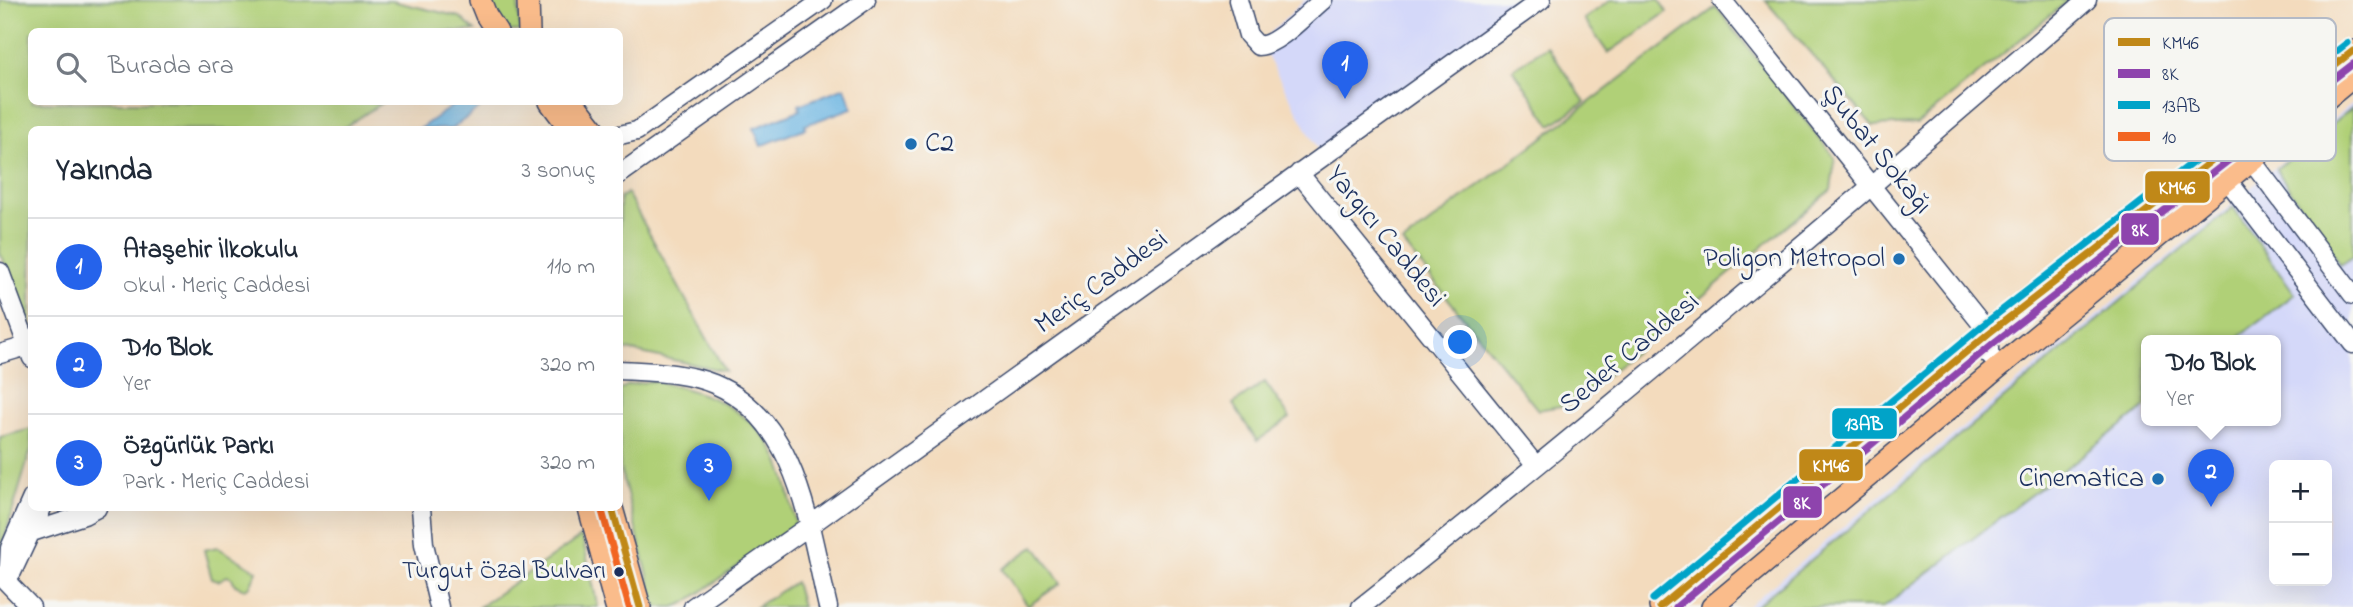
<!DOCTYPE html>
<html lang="tr">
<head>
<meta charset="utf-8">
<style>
  body { margin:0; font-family:"Indie Flower",sans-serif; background:#f2f2f3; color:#1f2937 }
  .controls { position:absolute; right:21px; bottom:21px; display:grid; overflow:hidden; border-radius:10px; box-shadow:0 7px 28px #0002 }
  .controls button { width:63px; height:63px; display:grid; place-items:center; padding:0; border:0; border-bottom:2px solid #e0e1e3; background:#fff; color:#1f2937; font:35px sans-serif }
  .you { position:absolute; left:1461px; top:343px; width:24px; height:24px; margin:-18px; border:5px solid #fff; border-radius:50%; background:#1a73e8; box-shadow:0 0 0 10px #1a73e833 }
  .badge { display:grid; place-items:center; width:46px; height:46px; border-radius:50%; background:#2563eb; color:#fff; font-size:23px; font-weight:700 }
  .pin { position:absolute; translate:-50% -58px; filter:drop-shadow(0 2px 4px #0008) }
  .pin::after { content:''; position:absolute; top:37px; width:24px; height:21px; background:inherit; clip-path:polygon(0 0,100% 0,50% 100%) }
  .popup { position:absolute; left:2141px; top:335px; width:140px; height:91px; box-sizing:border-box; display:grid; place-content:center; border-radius:10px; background:#fff; filter:drop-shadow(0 2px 5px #0005); font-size:23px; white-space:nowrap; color:#747a83 }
  .popup b { font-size:26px; color:#1f2937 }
  .popup::after { content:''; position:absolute; left:50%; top:100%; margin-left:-14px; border:14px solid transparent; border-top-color:#fff }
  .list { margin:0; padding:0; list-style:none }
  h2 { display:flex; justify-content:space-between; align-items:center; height:91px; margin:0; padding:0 28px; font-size:30px }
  h2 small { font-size:23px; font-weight:400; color:#747a83 }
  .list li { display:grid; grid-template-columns:46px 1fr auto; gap:21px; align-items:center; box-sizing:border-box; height:98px; padding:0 28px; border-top:2px solid #e0e1e3 }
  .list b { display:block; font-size:26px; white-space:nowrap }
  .list p { margin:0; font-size:23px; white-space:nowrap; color:#747a83 }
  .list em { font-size:23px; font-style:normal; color:#747a83 }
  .icon { flex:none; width:38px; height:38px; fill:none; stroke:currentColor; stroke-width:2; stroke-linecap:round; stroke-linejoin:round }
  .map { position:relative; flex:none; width:2353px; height:607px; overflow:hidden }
  .search { position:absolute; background:#fff; box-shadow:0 7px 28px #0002; left:28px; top:28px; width:595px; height:77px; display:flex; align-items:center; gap:18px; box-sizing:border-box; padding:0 24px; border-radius:10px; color:#747a83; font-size:26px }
  .panel { position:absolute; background:#fff; box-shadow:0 7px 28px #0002; left:28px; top:126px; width:595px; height:385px; border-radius:10px }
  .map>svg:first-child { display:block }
  .built { fill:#d4d8f9; fill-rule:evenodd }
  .green { fill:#b0d077; stroke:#66806a; stroke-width:2 }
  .water { fill:#69b4e2; stroke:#4272a0; stroke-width:2 }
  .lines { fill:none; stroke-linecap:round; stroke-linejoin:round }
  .minor-casing { stroke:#3b496c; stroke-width:21 }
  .major-casing { stroke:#3b496c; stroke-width:24 }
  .minor { stroke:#fff; stroke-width:18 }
  .major { stroke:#fabc8b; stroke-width:21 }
  .bus-1-casing { stroke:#f6f6f2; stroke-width:12 }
  .bus-2-casing { stroke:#f6f6f2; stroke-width:12 }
  .bus-3-casing { stroke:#f6f6f2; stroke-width:12 }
  .bus-4-casing { stroke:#f6f6f2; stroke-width:12 }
  .bus-1 { stroke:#c08818; stroke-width:7 }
  .bus-2 { stroke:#8e44ad; stroke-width:7 }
  .bus-3 { stroke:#01a3c8; stroke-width:7 }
  .bus-4 { stroke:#f26522; stroke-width:7 }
  .poi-dot { fill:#1f6fb2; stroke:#f6f6f2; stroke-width:2.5 }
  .bus-dot { fill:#1b2f5e; stroke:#f6f6f2; stroke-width:2.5 }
  .labels { text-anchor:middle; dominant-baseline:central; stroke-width:6; stroke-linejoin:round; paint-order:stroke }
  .bus-label { font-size:26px; fill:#1b2f5e; stroke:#f6f6f2; text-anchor:end }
  .poi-label { font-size:28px; fill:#1b2f5e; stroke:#f6f6f2; text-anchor:end }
  .street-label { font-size:28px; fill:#1b2f5e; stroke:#f6f6f2 }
  .key { fill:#f6f6f2; stroke:#b4bac6; stroke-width:2 }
  .key-label { font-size:19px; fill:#1b2f5e }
  .line-badge { stroke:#f6f6f2; stroke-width:2.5 }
  .badge-label { font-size:19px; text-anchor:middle; font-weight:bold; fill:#fff }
</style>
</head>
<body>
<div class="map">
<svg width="2353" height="607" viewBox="0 0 2353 607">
  <rect width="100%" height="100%" fill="#f6f6f2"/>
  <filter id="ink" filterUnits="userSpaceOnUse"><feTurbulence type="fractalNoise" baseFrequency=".0143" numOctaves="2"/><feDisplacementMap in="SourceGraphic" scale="14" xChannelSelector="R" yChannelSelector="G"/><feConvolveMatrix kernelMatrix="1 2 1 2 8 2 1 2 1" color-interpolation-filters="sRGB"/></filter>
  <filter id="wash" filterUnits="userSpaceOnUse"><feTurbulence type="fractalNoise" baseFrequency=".00686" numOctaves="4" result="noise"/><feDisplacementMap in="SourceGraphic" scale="28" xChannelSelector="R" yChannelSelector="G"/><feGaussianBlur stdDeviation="1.57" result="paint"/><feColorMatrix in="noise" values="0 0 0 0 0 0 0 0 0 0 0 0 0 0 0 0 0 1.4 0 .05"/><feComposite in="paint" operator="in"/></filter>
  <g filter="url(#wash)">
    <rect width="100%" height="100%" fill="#f3dbbd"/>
    <path class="built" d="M1305,0H1538L1321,155L1260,43Z
      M2353,103V607H1747L2344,110ZM2146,341H2276V421H2146ZM2274,465H2327V581H2274Z"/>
    <path class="green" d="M0,0L392,1L460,17L475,31L32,32V102H383L342,129L32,130L31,328L0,253Z
      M484,0H518L520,31H507Z
      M1611,0H1659L1667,12L1608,53L1584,19Z
      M1765,0H2069L1917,124L1873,126Z
      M1716,7L1835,158L1831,190L1572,404L1538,410L1403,243Z
      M1547,46L1585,102L1551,125L1513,69Z
      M2353,107V256L2340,265L2276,169Z
      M627,193L725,371L627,350L620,346V198Z
      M2233,207L2295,294L2233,341H2146V407L1883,607H1755Z
      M651,381C696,389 741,403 769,443C785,466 790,499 796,526L685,603L674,607H656L620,467V390L628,385Z
      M1265,382L1290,418L1257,441L1233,404Z
      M31,429V449L0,553V437Z
      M582,536L598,607H479Z
      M1035,546L1061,583L1028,606L1002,569Z
      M217,547L257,571L250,586L245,589L235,585L232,578L227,576L218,581L212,579L204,550Z
      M795,582L802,607H756Z"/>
    <path class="water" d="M845,87L852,108L805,125L806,128L761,146L754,128L800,110L799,105Z
      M458,102H475L480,108L451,129H419Z"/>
  </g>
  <g filter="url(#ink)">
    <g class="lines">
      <defs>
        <path id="minor" d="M1238,0L1248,35L1258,46C1277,46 1307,13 1323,0
          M1722,0L1989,333V355L2000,366
          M620,135L637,131L823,0
          M2237,141L2353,295
          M2210,162L2235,190L2353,344
          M1299,173L1536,466
          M620,174L866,0
          M0,272L32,358
          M0,354L27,346
          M620,370C650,372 685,372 714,384C799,420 809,528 828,607
          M421,508L424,544L439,607
          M32,532L84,515L97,508
          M12,572L42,508
          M0,575L31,607
          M8,582L10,548L32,498
          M693,607L809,526L1541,0
          M1361,607C1609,411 1849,207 2087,0"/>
        <path id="major" d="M480,0L486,15L497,32
          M528,0L529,32
          M550,102L571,130
          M573,102L595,130
          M589,508L616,607
          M612,508L640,607
          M1660,607L1989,333L2353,51
          M1712,607L2000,366L2353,77"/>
      </defs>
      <use href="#minor" class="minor-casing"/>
      <use href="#major" class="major-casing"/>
      <use href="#minor" class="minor"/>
      <use href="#major" class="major"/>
      <defs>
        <path id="bus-1" d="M612,508L640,607
          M1660,607L1989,333L2353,51"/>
        <path id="bus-2" d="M1676,607L1996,341L2353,64"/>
        <path id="bus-3" d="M1653,599L1983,325L2347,43"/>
        <path id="bus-4" d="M602,511L629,607"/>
      </defs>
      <use href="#bus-1" class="bus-1-casing"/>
      <use href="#bus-2" class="bus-2-casing"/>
      <use href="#bus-3" class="bus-3-casing"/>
      <use href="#bus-4" class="bus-4-casing"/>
      <use href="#bus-1" class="bus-1"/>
      <use href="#bus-2" class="bus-2"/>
      <use href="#bus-3" class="bus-3"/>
      <use href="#bus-4" class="bus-4"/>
    </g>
  </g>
  <g class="poi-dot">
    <circle cx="911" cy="144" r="7"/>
    <circle cx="1899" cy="259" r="7"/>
    <circle cx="2158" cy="479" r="7"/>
  </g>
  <circle class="bus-dot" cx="619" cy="572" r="6"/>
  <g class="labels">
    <g class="bus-label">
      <text x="606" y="572">Turgut Özal Bulvarı</text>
    </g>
    <g class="poi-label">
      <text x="925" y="144" text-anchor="start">C2</text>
      <text x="1885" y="259">Poligon Metropol</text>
      <text x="2144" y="479">Cinematica</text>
    </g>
    <g class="street-label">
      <text transform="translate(1876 150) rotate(51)">Şubat Sokağı</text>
      <text transform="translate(1385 237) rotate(51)">Yargıcı Caddesi</text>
      <text transform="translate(1102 283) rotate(-36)">Meriç Caddesi</text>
      <text transform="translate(1630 354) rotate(-40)">Sedef Caddesi</text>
    </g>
  </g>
  <rect x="2104" y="18" width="232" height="143" rx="10" class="key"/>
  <rect x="2118" y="38" width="32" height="8" fill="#c08818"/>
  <rect x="2118" y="69" width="32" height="9" fill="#8e44ad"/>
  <rect x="2118" y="101" width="32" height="8" fill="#01a3c8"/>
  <rect x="2118" y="132" width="32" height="9" fill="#f26522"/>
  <g class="key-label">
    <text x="2162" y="49">KM46</text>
    <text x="2162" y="80">8K</text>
    <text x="2162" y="112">13AB</text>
    <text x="2162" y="143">10</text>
  </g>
  <g class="line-badge">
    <rect x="2144" y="170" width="67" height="34" rx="7" fill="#c08818"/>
    <rect x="2120" y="212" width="40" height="34" rx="7" fill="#8e44ad"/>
    <rect x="1831" y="407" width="67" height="33" rx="7" fill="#01a3c8"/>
    <rect x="1798" y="448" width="66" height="34" rx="7" fill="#c08818"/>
    <rect x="1782" y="485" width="41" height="34" rx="7" fill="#8e44ad"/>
  </g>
  <g class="badge-label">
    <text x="2177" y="194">KM46</text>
    <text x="2140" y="236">8K</text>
    <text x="1864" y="430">13AB</text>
    <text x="1831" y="472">KM46</text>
    <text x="1802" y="509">8K</text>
  </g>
</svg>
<div class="controls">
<button>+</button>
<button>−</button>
</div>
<div class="you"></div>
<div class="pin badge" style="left:1345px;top:99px">1</div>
<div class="pin badge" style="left:2211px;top:507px">2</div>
<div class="popup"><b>D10 Blok</b>Yer</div>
<div class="pin badge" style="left:709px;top:501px">3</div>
<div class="search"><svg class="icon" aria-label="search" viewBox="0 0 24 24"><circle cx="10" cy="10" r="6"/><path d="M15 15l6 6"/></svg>Burada ara</div>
<section class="panel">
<h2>Yakında<small>3 sonuç</small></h2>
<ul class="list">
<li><span class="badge">1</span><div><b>Ataşehir İlkokulu</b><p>Okul · Meriç Caddesi</p></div><em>110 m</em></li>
<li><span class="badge">2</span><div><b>D10 Blok</b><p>Yer</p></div><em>320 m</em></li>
<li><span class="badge">3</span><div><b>Özgürlük Parkı</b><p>Park · Meriç Caddesi</p></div><em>320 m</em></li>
</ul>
</section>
</div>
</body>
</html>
